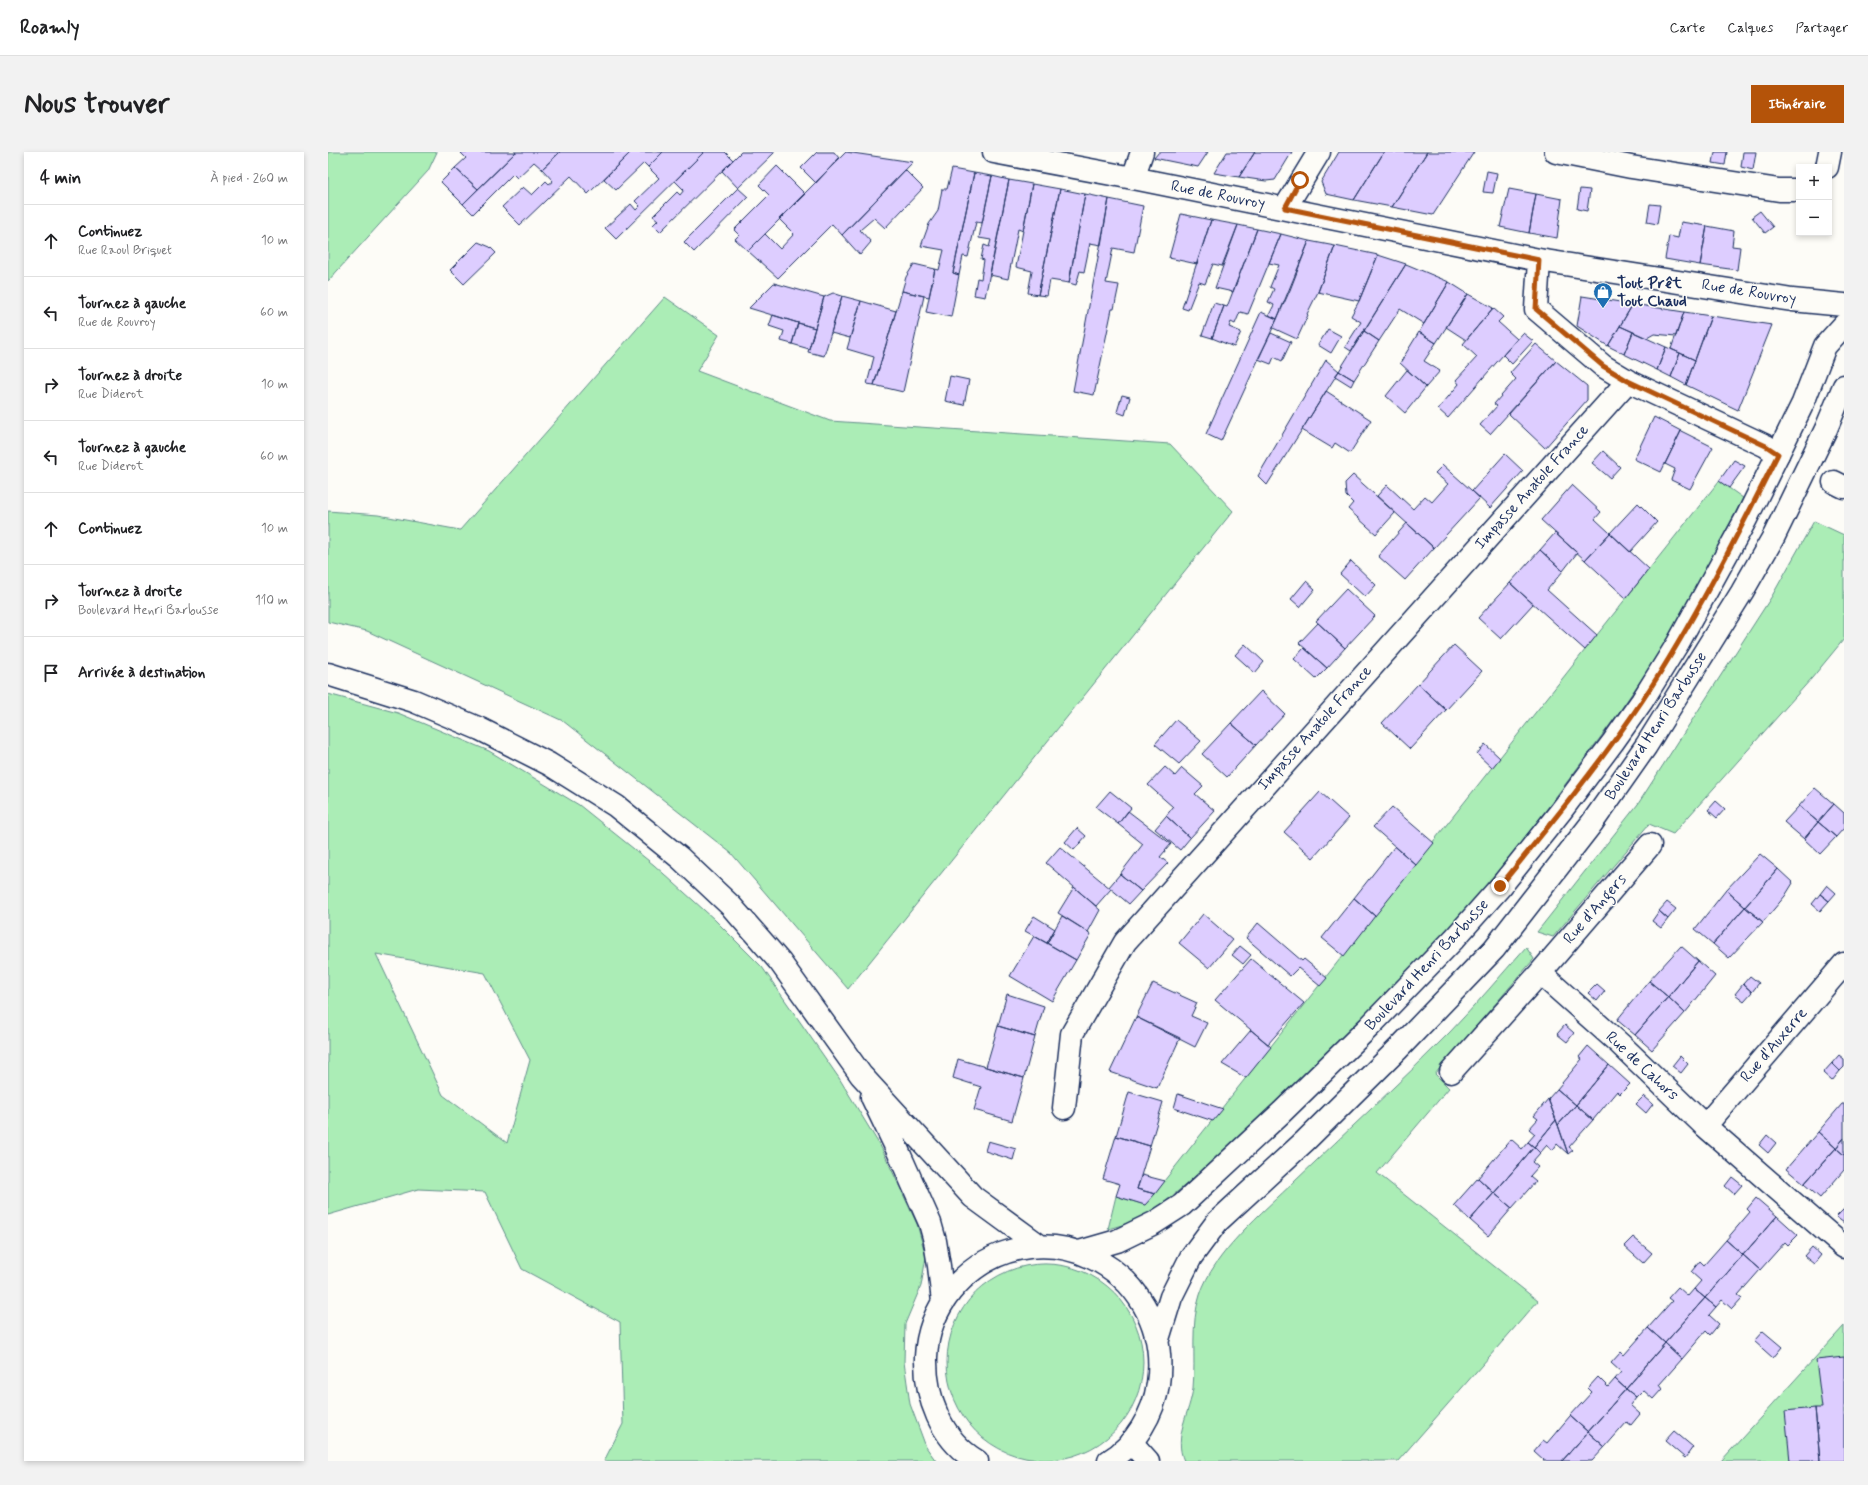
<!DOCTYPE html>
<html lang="fr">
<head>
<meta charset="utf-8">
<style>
  body { margin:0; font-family:Mynerve,sans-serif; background:#f2f2f2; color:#202124 }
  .controls { position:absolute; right:12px; top:12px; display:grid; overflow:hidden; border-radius:0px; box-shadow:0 2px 6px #0003 }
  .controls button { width:36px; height:36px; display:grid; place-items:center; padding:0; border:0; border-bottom:1px solid #e0e0e0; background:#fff; color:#202124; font:20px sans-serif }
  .stop { position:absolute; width:12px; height:12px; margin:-9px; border:3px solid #b45309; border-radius:50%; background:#fff }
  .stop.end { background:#b45309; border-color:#fff; box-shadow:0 1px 4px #0008 }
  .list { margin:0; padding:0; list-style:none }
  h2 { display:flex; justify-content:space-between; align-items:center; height:52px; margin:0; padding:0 16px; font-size:17px }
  h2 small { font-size:13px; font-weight:400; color:#757577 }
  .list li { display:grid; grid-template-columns:26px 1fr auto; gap:12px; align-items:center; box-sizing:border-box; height:72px; padding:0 16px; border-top:1px solid #e0e0e0 }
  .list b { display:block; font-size:15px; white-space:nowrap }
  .list p { margin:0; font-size:13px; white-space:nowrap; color:#757577 }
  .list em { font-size:13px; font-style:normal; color:#757577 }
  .icon { flex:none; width:22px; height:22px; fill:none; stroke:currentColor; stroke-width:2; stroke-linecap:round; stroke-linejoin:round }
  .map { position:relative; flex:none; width:1516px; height:1309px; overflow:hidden; border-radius:0px }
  header { display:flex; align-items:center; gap:24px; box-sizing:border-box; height:56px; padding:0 20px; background:#fff; border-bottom:1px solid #e0e0e0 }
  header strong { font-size:19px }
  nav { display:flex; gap:22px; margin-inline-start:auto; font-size:14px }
  .intro { display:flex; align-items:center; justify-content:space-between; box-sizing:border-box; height:96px; padding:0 24px }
  h1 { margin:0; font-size:28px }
  .button { padding:10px 18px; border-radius:0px; background:#b45309; color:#fff; font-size:14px; font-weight:700 }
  main { display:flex; gap:24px; padding:0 24px }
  aside { flex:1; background:#fff; border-radius:0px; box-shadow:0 2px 6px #0003 }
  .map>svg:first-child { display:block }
  .green { fill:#abedb6; stroke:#638e8a; fill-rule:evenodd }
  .building { fill:#ddcdff; stroke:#1b2f5e }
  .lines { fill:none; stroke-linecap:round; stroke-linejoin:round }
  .minor-casing { stroke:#1b2f5e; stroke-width:25 }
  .major-casing { stroke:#1b2f5e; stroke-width:25 }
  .minor { stroke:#fdfcf7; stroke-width:22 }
  .major { stroke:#fdfcf7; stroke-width:22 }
  .route { stroke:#b45309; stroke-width:5 }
  .labels { text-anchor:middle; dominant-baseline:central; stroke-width:3; stroke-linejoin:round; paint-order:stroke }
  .street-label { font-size:16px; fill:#1b2f5e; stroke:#fdfcf7 }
  .poi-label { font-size:16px; font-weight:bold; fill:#1b2f5e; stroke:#fdfcf7; text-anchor:start }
</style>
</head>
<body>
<header>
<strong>Roamly</strong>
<nav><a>Carte</a><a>Calques</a><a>Partager</a></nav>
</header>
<div class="intro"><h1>Nous trouver</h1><a class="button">Itinéraire</a></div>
<main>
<aside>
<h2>4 min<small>À pied · 260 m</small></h2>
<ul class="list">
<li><svg class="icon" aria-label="ahead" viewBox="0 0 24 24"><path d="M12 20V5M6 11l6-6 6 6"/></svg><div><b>Continuez</b><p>Rue Raoul Briquet</p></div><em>10 m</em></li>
<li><svg class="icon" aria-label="left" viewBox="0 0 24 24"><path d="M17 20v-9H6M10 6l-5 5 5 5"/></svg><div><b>Tournez à gauche</b><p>Rue de Rouvroy</p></div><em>60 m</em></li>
<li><svg class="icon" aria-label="right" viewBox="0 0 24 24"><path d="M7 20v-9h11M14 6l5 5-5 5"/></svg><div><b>Tournez à droite</b><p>Rue Diderot</p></div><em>10 m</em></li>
<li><svg class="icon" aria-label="left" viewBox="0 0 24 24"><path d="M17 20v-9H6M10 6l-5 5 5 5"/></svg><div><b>Tournez à gauche</b><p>Rue Diderot</p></div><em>60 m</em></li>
<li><svg class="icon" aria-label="ahead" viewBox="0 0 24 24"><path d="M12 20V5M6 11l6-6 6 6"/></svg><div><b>Continuez</b></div><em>10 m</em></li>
<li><svg class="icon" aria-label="right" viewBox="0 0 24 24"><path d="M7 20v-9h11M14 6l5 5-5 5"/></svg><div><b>Tournez à droite</b><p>Boulevard Henri Barbusse</p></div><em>110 m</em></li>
<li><svg class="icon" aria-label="arrive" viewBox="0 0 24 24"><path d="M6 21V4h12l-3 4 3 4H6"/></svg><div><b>Arrivée à destination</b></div></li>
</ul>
</aside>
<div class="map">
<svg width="1516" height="1309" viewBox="0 0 1516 1309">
  <rect width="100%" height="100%" fill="#fdfcf7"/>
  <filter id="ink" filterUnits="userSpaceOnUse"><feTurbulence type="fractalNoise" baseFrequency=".025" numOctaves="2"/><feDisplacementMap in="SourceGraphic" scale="8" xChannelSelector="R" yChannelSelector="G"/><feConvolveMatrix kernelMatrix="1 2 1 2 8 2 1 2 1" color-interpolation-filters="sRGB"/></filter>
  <g filter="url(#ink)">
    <path class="green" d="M0,0H109L100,19L0,129Z
      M337,145L391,183L369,219L502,269L842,292L905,359L520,837L403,701L235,569L39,479L0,470V359L50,363L132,378Z
      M1391,329L1415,346L1359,453L1324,512L1287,566L1200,682L1142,753L1044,858L938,961L862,1029L831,1055L808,1069L780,1077L788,1044L817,1053Z
      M1486,369L1516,383V487L1484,526L1345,682L1321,672L1225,785L1209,780L1310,652L1444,444Z
      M0,542L70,561L161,599L251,653L326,713L386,767L434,815L511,926L554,997L589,1072L598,1105L593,1134L577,1172L576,1210L582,1252L598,1295L608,1309H276L295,1272L292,1170L194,1117L157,1040L90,1037L0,1063ZM48,802L157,821L202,908L179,991L115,943Z
      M1198,795L1206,807L1107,922L1121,936L1049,1021L1210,1149L1070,1309H856C845,1284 862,1261 865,1236C868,1205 862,1173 872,1143C885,1101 936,1059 967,1029C1019,979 1072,931 1122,880C1148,853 1173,823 1198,795Z
      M619 1210a98 98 0 1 1 196 0a98 98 0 1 1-196 0Z
      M1516,1174V1309H1393Z"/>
    <path class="building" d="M134,0H188L150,37L127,16L138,6L133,1Z
      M188,0H232L214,17L206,10L189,26L185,22L145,62L135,52Z
      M232,0H303L260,42L243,24L192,73L174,55L195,35L204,43L218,29L221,32L225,29L214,17Z
      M303,0H335L320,15L316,11L288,38L276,27Z
      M335,0H376L288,87L277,76L303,52L308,58L312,54L307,49L331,26L320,15Z
      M376,0H397L405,8L332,80L325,73L330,68L325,64L349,40L352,43L356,38L347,29Z
      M413,0H447L410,36L394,19Z
      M489,0H506L511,6L488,31L473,16Z
      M518,0L585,10L514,83L504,72L450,126L420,99L437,82L452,97L466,82L451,67Z
      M831,0H880L870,15L826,6Z
      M899,0H927L911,25L886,21Z
      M927,0H964L947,28L938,29L911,25Z
      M1011,0H1056L1026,48L998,42L993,30Z
      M1056,0H1099L1064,55L1026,48Z
      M1099,0H1146L1105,63L1064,55Z
      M1387,0H1399L1397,13L1385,11Z
      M1415,0H1428L1425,18L1413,15Z
      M449,14L477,42L420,99L407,87L411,83L406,78L441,43L431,33Z
      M127,16L150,37L135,52L113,30Z
      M624,17L646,21L625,121L631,123L623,165L598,160L607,117L611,118L616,98L593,94L601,72L610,59L614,37H619Z
      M577,18L595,36L557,76L546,66L532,78L543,90L532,103L514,83Z
      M1159,19L1169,21L1165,41L1155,40Z
      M646,21L664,24L654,71L648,70L640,105L635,104L631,123L625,121Z
      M664,24L681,28L657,145L646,143L649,126L653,127L656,108L653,107L656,93L661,95L663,88L651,86Z
      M681,28L704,32L695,79L690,77L680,127L662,123Z
      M704,32L732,37L710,143L700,141L704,119L688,115Z
      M410,36L420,45L366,100L356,90Z
      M732,37L757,42L741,131L722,128L719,144L710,143Z
      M1181,37L1208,42L1201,81L1172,75Z
      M1252,37L1262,38L1259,59L1249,57Z
      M757,42L781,47L773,93L762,91L756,120L752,119L748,133L741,131Z
      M1208,42L1234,47L1229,86L1201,81Z
      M781,47L815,54L806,100L785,96L778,131L791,133L786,157H784L766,243L745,239Z
      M1322,52L1332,53L1329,72L1319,70Z
      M1432,59L1445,75L1437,81L1424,65Z
      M853,62L883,68L869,112L841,106Z
      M883,68L910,73L894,114L885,112L877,132L871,130L860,158L854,156Z
      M1353,70L1379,74L1372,113L1337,107L1341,84L1350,86Z
      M910,73L929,77L905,140L887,136Z
      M1379,74L1406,79L1404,94L1412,95L1409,118L1372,113Z
      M929,77L953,82L920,162L912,160L907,172L903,170L901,175L913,180L906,195L884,186L896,154L899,155Z
      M953,82L981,89L949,167L941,163L946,153L940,150L946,137L942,135L951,113L941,111Z
      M981,89L1007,94L990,140L979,162L980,163L969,187L945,176L962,138Z
      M150,90L162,95L168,101L136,132L122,118Z
      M1007,94L1050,103L1031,149L990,140Z
      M1050,103L1078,112L1023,199L1017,195L1033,170L1023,164L1031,149Z
      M586,112L607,117L601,145L574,139L578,125Z
      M1078,112L1121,130L1096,172L1072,157L1051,189L1036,179Z
      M1121,130L1140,142L1108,191L1091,180Z
      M446,131L496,145L487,176L421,156Z
      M574,139L596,144L575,240L546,233Z
      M505,141L514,144L496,204L480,200L496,145Z
      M1140,142L1165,156L1138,188L1118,175Z
      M514,144L533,149L522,186L503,181Z
      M1254,144L1305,152L1280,194L1249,174Z
      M533,149L568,159L546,233L539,232L546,205L519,197Z
      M886,151L896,154L884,186L874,183Z
      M1305,152L1356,160L1348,184L1326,182L1319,186L1292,174Z
      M1165,156L1175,165L1170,170L1189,187L1120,266L1110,257L1131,232L1128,228L1149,205L1135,192Z
      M933,160L949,167L893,289L878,282Z
      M1356,160L1383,164L1367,208L1343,197Z
      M445,163L470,171L464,192L453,189L456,179L441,174Z
      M1383,164L1444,173L1410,258L1358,233Z
      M470,171L487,176L481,197L464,192Z
      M1292,174L1305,180L1296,202L1280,194Z
      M1000,177L1013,184L1003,201L990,193Z
      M1036,179L1051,189L1026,228L1011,219Z
      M1091,180L1108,191L1096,209L1112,219L1098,235L1072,211Z
      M1305,180L1338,195L1329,218L1296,202Z
      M943,181L963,190L954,209L946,205L943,212L930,207Z
      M1195,181L1205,189L1184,212L1175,203Z
      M1208,192L1228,209L1162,282L1152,273L1169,254L1166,252L1188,227L1182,221Z
      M1338,195L1352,201L1343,225L1329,218Z
      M1352,201L1367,208L1358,233L1343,225Z
      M998,208L1011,219L939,333L930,324Z
      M1228,209L1259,234V248L1217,296L1181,262Z
      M1079,218L1098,235L1077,261L1058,244Z
      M1011,219L1026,228L1023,234L1007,224Z
      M622,224L641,228L636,253L617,249Z
      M998,239L1043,268L1022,301L1007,291L1004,296L974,278Z
      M794,243L802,245L797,263L789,260Z
      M1326,265L1353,279L1333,320L1306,307Z
      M1353,279L1385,295L1362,337L1343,328L1347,317L1337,312Z
      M1275,299L1292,315L1282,326L1264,311Z
      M1177,302L1195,319L1162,356L1144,339Z
      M1406,308L1417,314L1401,336L1391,329Z
      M1115,313L1152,346L1106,396L1049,344L1059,333L1085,357L1097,344L1104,350L1120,332L1107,321Z
      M1025,323L1067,361L1048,382L1020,357L1025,351L1018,344L1017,331Z
      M1244,333L1273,360L1267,367L1282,381L1257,408L1213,368Z
      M1310,351L1329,370L1302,400L1282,381Z
      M1079,371L1106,396L1077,428L1050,404Z
      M1227,381L1249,401L1235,419L1212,398Z
      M1282,381L1321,417L1298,446L1257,408Z
      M1212,398L1235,419L1219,438L1269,483L1257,498L1182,431Z
      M1023,409L1048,433L1037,445L1012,422Z
      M978,429L987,437L972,455L963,447Z
      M1182,431L1205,452L1173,487L1150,466Z
      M1018,437L1047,464L1017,496L988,469Z
      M990,471L1017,496L999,516L971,491Z
      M917,492L936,510L927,521L907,503Z
      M1126,493L1154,519L1118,558L1090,532Z
      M976,496L999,516L988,527L966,507Z
      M1090,532L1118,558L1082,597L1054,571Z
      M933,539L957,562L928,593L903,571Z
      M848,568L873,589L851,612L827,592Z
      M903,571L928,593L899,625L874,602Z
      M1157,592L1172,606L1164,616L1149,602Z
      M837,615L847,624L854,616L875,634L867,642L887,659L862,686L838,664L845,655L820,633Z
      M1487,636L1506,652L1490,670L1471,654Z
      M782,639L803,656L790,672L768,655Z
      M992,640L1021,666L985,706L956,680Z
      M1388,649L1397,657L1389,666L1380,658Z
      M1506,652L1516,661V676L1508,685L1490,670Z
      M1471,654L1490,670L1476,687L1456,670Z
      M1064,655L1106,691L1088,713L1045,675Z
      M800,659L843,692L832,705L840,711L813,739L792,722L815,692L790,672Z
      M838,664L862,686L852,698L827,677Z
      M1490,670L1508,685L1492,702L1476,687Z
      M749,676L758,684L746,698L737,690Z
      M1067,694L1088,713L1047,764L1026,746Z
      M732,695L783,737L768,754L718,711Z
      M1432,702L1450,717L1417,755L1398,738Z
      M1450,717L1465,731L1457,744L1435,770L1417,755Z
      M792,722L813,739L801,752L781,735Z
      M1499,733L1508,741L1501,749L1492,742Z
      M746,735L772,758L760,780L730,761Z
      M1398,738L1417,755L1385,792L1367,777Z
      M1492,742L1501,749L1492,759L1484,752Z
      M1026,746L1047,764L1016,804L994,786Z
      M1339,750L1348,757L1340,767L1331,759Z
      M1417,755L1435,770L1401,806L1385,792Z
      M1331,759L1340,767L1333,776L1324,769Z
      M875,762L905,788L881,816L851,791Z
      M706,764L727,777L719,791L697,779Z
      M734,764L763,782L748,808L719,791Z
      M930,771L974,809L976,807L999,826L992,834L970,816L962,824L918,786Z
      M706,784L748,808L724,849L682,824Z
      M912,794L923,803L915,812L904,803Z
      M1353,794L1370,809L1340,845L1321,829Z
      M923,807L976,851L940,892L887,848Z
      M1370,809L1387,824L1357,861L1340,845Z
      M1422,824L1431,831L1424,840L1415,832Z
      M1321,829L1340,845L1307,883L1289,868Z
      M825,831L869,851L863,864L879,871L867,895L808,865Z
      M1269,832L1277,839L1269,849L1260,841Z
      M1415,832L1424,840L1416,849L1407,842Z
      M679,842L716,854L707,885L670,874Z
      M1340,845L1357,861L1324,898L1307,883Z
      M808,865L852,886L829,936L782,920Z
      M1237,873L1246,881L1239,890L1229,882Z
      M670,874L707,885L696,926L658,915Z
      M923,878L943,895L918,926L894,912Z
      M1260,894L1281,913L1248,953L1229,937L1254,907L1251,905Z
      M1511,903L1516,907V915L1512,919L1504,911Z
      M1352,904L1360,912L1353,921L1344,914Z
      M630,907L696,926L684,969L646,958L653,935L625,926Z
      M1504,911L1512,919L1504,929L1495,921Z
      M1281,913L1302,932L1292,942L1289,939L1265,968L1248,953Z
      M1229,937L1248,953L1230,973L1220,947Z
      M801,940L835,950L822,994L788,984Z
      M850,942L895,957L885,969L846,956Z
      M1316,944L1325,952L1318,961L1308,952Z
      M1220,947L1228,968L1206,995L1200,990L1207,982L1201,977L1210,967L1206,964Z
      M1514,952H1516V986L1508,996L1490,980Z
      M1248,953L1265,968L1241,995L1245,998L1240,1002L1230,973Z
      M1228,968L1230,973L1240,1002L1229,992L1225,998L1219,993L1212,1001L1206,995Z
      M1490,980L1508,996L1476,1032L1458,1017Z
      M1439,983L1448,991L1440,1001L1431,993Z
      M788,984L822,994L809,1037L827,1042L817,1053L788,1044L792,1032L775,1027Z
      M1516,986V1003L1508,996Z
      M1183,987L1194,997L1200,990L1206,995L1166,1041L1150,1026Z
      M660,989L688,997L685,1008L657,999Z
      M1206,995L1212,1001L1204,1010L1210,1015L1202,1024L1208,1029L1184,1056L1166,1041Z
      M1508,996L1516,1003V1018L1492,1046L1476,1032Z
      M814,1023L837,1029L827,1042L809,1037Z
      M1404,1025L1414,1033L1406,1042L1397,1034Z
      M1150,1026L1166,1041L1142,1068L1126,1053Z
      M1166,1041L1184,1056L1160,1084L1142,1068Z
      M1428,1046L1449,1064L1415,1103L1398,1088L1422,1060L1419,1057Z
      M1516,1057V1071L1508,1065Z
      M1449,1064L1470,1083L1460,1093L1457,1090L1432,1118L1415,1103Z
      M1305,1085L1324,1101L1315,1111L1296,1094Z
      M1398,1088L1415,1103L1377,1146L1366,1137L1373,1129L1363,1120L1372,1109L1376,1113Z
      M1484,1095L1493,1103L1486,1112L1476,1104Z
      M1415,1103L1432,1118L1410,1143L1414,1146L1404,1157L1394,1148L1388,1155L1377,1146Z
      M1350,1135L1360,1144L1366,1137L1377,1146L1337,1191L1320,1176L1344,1149L1340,1146Z
      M1377,1146L1388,1155L1381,1163L1391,1172L1382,1183L1378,1179L1354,1207L1337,1191Z
      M1320,1176L1337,1191L1298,1237L1287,1227L1293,1220L1283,1211L1293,1200L1296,1203Z
      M1435,1179L1454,1195L1445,1206L1426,1189Z
      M1337,1191L1354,1207L1331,1233L1334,1237L1325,1247L1315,1238L1308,1245L1298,1237Z
      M1516,1205V1309H1492L1487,1256H1494L1488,1208Z
      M1270,1225L1280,1235L1287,1227L1298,1237L1260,1280L1242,1264L1264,1240L1260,1236Z
      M1298,1237L1308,1245L1302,1253L1312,1262L1303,1273L1299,1270L1277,1295L1260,1280Z
      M1487,1256L1492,1309H1462L1457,1259Z
      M1242,1264L1260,1280L1234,1309H1215L1216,1308L1206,1299L1215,1288L1219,1291Z
      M1346,1279L1365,1295L1357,1306L1337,1289Z
      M1260,1280L1277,1295L1264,1309H1234Z"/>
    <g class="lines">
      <defs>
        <path id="minor" d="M666,0L805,26L1211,108L1464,148L1516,153
          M1228,0L1303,15L1451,38H1471
          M1499,15L1502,0
          M805,26L814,0
          M957,56L991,0
          M1211,108L1208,157L1275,214L1300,229L1438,294L1450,302
          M1506,330L1516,335
          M1212,821L1322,693
          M1123,920L1212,821L1292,892L1377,974L1516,1095
          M736,956L744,882L797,790L1300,229
          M1377,974L1516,812
          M803,1290L820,1309"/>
        <path id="major" d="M0,522L86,549L152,577L221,612L288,654L352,706L403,754L452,810L533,923L645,1045L712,1094
          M544,945L570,999L602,1071L607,1089L611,1114L615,1150
          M751,1100L789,1089L826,1071L854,1053L954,960L1041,875L1126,787L1173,734L1233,659L1285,590L1314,549L1350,491L1418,367L1475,251L1497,194L1516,173
          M830,1187L843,1145L863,1105L889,1070L977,989L1070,897L1166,797L1264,671L1318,594L1414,440L1446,384L1498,277L1516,234
          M649,1309C613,1288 597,1245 598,1205C599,1181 608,1158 623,1139C701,1045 847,1111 830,1232C826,1261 807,1294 781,1309"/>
      </defs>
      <use href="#minor" class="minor-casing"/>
      <use href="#major" class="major-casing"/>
      <use href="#minor" class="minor"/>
      <use href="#major" class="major"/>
    </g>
  </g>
  <g class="lines" filter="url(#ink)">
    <path class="route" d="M972,28L957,56L1211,108L1208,157L1275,214L1300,229L1438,294L1450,302C1408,386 1366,470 1314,549C1271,613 1221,674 1172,734"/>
  </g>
  <defs>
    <symbol id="shop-pin" viewBox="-11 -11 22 30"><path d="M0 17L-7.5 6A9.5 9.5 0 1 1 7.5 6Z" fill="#1f6fb2" stroke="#fdfcf7"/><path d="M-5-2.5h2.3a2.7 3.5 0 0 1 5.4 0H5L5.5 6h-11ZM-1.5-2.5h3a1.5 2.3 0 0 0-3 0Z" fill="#fff"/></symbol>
  </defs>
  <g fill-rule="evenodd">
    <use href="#shop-pin" x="1264" y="129" width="22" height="30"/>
  </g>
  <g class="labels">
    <g class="street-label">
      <text transform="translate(890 43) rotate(11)">Rue de Rouvroy</text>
      <text transform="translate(1421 140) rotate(9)">Rue de Rouvroy</text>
      <text transform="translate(1204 335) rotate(-48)">Impasse Anatole France</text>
      <text transform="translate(1328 574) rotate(-57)">Boulevard Henri Barbusse</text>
      <text transform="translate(987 576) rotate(-48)">Impasse Anatole France</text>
      <text transform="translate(1267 757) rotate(-49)">Rue d'Angers</text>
      <text transform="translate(1099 813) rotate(-47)">Boulevard Henri Barbusse</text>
      <text transform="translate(1446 893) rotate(-49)">Rue d'Auxerre</text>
      <text transform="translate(1314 914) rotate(43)">Rue de Cahors</text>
    </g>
    <g class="poi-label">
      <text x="1289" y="131">Tout Prêt<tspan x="1289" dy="18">Tout Chaud</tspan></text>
    </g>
  </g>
</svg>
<div class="controls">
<button>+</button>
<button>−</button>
</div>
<div class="stop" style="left:972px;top:28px"></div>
<div class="stop end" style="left:1172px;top:734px"></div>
</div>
</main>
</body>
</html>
